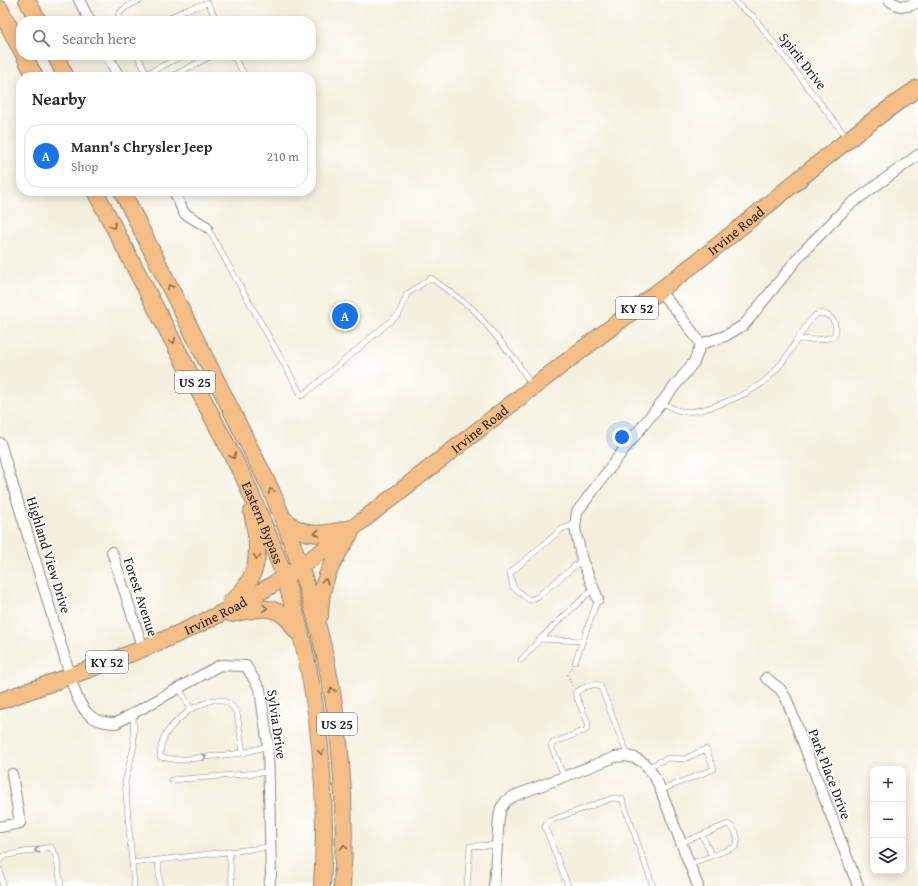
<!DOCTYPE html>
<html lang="en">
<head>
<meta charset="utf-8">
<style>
  body { margin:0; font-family:"Gentium Book Plus",serif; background:#f7f7f7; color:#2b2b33 }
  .controls { position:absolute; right:12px; bottom:12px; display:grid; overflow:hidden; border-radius:8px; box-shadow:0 2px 10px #0003 }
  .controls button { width:36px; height:36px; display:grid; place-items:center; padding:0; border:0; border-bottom:1px solid #e1e1e2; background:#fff; color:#2b2b33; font:20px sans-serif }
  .you { position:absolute; left:622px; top:437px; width:14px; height:14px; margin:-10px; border:3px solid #fff; border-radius:50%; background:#1a73e8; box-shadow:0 0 0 6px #1a73e833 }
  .badge { display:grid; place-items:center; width:26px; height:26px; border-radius:50%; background:#1a73e8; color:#fff; font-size:13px; font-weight:700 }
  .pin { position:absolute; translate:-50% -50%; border:2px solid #fff; box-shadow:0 1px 4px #0006 }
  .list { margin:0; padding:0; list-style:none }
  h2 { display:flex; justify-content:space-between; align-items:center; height:52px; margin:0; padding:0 16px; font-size:17px }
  h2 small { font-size:13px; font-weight:400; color:#7c7c81 }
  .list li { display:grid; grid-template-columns:26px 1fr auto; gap:12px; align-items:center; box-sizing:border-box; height:64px; margin:0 8px 8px; padding:0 8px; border:1px solid #e1e1e2; border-radius:16px }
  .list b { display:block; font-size:15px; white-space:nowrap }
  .list p { margin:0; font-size:13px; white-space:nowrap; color:#7c7c81 }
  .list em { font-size:13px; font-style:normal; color:#7c7c81 }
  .icon { flex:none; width:22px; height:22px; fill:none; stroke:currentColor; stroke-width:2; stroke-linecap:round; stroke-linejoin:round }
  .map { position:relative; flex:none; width:918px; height:886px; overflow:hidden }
  .search { position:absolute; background:#fff; box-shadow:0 2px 10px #0003; left:16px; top:16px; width:300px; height:44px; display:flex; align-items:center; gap:10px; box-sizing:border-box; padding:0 14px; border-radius:16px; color:#7c7c81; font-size:15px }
  .panel { position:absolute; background:#fff; box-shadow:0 2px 10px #0003; left:16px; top:72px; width:300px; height:124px; border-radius:16px }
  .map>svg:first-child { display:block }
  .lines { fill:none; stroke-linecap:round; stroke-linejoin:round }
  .lane-casing { stroke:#88867c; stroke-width:6 }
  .street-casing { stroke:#88867c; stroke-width:12 }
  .primary-casing { stroke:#88867c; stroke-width:18 }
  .path { stroke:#88867c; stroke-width:1.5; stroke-dasharray:1 3; stroke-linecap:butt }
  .lane { stroke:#fff; stroke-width:5 }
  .street { stroke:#fff; stroke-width:10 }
  .primary { stroke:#f5be86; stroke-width:16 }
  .oneway { stroke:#886d51 }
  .oneway2 { stroke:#999 }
  .labels { text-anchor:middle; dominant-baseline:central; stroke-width:3; stroke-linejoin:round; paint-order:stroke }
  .shield { fill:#fff; stroke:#606060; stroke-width:1 }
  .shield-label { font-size:13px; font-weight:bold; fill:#1c1c1c }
  .street-label { font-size:14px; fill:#1c1c1c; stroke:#fff }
</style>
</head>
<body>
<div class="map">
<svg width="918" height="886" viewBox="0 0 918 886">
  <rect width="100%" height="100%" fill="#fff"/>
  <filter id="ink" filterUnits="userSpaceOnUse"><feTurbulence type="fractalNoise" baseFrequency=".025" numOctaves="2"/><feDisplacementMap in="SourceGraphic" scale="8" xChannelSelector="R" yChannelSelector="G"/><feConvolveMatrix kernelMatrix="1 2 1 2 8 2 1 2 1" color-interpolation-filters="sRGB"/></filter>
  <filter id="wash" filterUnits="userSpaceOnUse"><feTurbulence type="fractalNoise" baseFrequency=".012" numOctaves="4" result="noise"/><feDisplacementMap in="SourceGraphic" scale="16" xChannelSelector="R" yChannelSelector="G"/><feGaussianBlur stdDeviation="0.9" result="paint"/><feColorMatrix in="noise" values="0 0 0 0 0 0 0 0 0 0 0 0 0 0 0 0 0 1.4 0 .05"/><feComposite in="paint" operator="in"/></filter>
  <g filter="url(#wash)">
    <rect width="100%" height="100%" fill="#f4f0dd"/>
  </g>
  <g filter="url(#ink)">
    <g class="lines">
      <defs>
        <path id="lane" d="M735,0L740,7L753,16L847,138
          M120,21L118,17C122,7 132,4 141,0
          M164,21L185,10L208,3L217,21
          M137,55L147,74
          M229,55L235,59L246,77
          M140,77L184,55
          M171,77L213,55
          M207,227L302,396L399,314L407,294L431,278L473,309L515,359L532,386
          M662,402C668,406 674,410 681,411C702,415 753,393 768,378C774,373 779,366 784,360C792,350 807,320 816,315C822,311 828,315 832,319C836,324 837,331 834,336C823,341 811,340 799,339
          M575,524L562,529L510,573L513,587L529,600L537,597L582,560
          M541,639L582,641
          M521,660L542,637L594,588
          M575,662L598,599
          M179,688L191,709C174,723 160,733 160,757L179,760L243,753L268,746
          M191,709L212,700H222L231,705L237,713L243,753
          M133,714L134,746L125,782L134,886
          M648,767L668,758L684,759L706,749L714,769L661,790
          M564,776L551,746L553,743L586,730L588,726V723L575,693C581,688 593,683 600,685L628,756
          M171,780L269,772
          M702,835L712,856
          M681,843L728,824C735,828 741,840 735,847L690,864
          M229,852L232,886
          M0,860L3,856L51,847L56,856L61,884
          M158,860L160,886
          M132,863L270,847
          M0,870L3,886
          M467,886L470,846L496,845
          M568,886L545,827L549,821L613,798L622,799L653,886"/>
        <path id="street" d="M79,0L90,21
          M889,0C899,8 907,8 918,2
          M107,55L119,77
          M174,191L184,213L207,227
          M701,344L725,336L744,325L802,253L848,206L918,155
          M0,443L76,695C85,715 94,723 116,723L220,665L246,666L260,689L268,746L271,875L269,886
          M112,552L143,649
          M598,599L582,560L575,528L577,512L625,448L694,362L701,344L677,311L659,291
          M766,678L780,689L786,698L858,886
          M0,827L20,823L12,774
          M494,886L499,817L501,808L506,801L514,796L615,757L625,756L635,758L644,763L651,771L657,781L698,886"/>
        <g id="primary">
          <path d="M27,0L38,21"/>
          <path d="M0,9L21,50"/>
          <path d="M24,55L35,77"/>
          <path d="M55,55L66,77"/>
          <path id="s1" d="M95,191L244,478C258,510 272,542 284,576C317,675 329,782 322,886"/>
          <path d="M122,191L271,490C326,618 351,746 342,886"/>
          <path d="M284,519C303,539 326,535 351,528"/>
          <path d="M231,602C262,577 260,548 252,512"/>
          <path d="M232,614C259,608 281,601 296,631"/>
          <path d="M320,616C320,580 332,563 350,534"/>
          <path id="s2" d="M0,701C91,669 184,638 267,588C302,567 335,542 367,517C407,486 446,455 486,424C559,366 634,311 707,254C777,199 845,138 918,88"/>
        </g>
      </defs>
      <use href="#lane" class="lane-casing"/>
      <use href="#street" class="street-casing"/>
      <use href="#primary" class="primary-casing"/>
      <path class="path" d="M572,667L568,675L572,686"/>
      <use href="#lane" class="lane"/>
      <use href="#street" class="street"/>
      <use href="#primary" class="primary"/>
    </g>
    <defs><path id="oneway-chevron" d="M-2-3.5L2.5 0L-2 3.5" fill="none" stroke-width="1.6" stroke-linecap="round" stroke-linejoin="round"/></defs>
    <g class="oneway">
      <use href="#oneway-chevron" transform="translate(113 226) rotate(62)"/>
      <use href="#oneway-chevron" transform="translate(170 287) rotate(-116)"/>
      <use href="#oneway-chevron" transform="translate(173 341) rotate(62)"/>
      <use href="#oneway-chevron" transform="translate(233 456) rotate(64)"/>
      <use href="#oneway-chevron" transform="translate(271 491) rotate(-114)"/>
      <use href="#oneway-chevron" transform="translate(317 533) rotate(174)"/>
      <use href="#oneway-chevron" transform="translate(257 557) rotate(97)"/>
      <use href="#oneway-chevron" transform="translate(325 581) rotate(-72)"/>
      <use href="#oneway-chevron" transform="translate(265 608) rotate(1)"/>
      <use href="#oneway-chevron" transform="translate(332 690) rotate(-99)"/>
      <use href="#oneway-chevron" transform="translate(321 752) rotate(86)"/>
      <use href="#oneway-chevron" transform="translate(344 847) rotate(-89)"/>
    </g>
    <g class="oneway2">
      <use href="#oneway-chevron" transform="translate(204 757) rotate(-6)"/>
      <use href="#oneway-chevron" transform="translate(37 850) rotate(170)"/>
    </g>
  </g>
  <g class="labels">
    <g class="shield">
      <rect x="616" y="297" width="42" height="22" rx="3"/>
      <rect x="175" y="371" width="40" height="22" rx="3"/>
      <rect x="86" y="651" width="42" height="22" rx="3"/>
      <rect x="317" y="713" width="40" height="22" rx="3"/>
    </g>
    <g class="shield-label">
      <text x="637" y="308">KY 52</text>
      <text x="195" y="382">US 25</text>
      <text x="107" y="662">KY 52</text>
      <text x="337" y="724">US 25</text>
    </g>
    <g class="street-label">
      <text transform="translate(803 61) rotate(52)">Spirit Drive</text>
      <text stroke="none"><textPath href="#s2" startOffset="880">Irvine Road</textPath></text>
      <text stroke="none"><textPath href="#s2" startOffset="556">Irvine Road</textPath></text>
      <text stroke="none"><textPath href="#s1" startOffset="372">Eastern Bypass</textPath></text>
      <text transform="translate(49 555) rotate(73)">Highland View Drive</text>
      <text transform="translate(141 597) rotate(72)">Forest Avenue</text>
      <text stroke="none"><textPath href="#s2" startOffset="232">Irvine Road</textPath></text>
      <text transform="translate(277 724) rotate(82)">Sylvia Drive</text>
      <text transform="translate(830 774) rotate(69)">Park Place Drive</text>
    </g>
  </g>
</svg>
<div class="controls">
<button>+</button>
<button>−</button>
<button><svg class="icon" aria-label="layers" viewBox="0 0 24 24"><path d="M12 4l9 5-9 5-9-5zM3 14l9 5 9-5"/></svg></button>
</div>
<div class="you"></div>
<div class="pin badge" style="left:345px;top:316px">A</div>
<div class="search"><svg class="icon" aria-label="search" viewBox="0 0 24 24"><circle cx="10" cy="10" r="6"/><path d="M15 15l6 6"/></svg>Search here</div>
<section class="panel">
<h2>Nearby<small></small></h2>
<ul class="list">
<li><span class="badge">A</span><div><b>Mann's Chrysler Jeep</b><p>Shop</p></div><em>210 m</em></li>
</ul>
</section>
</div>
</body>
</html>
